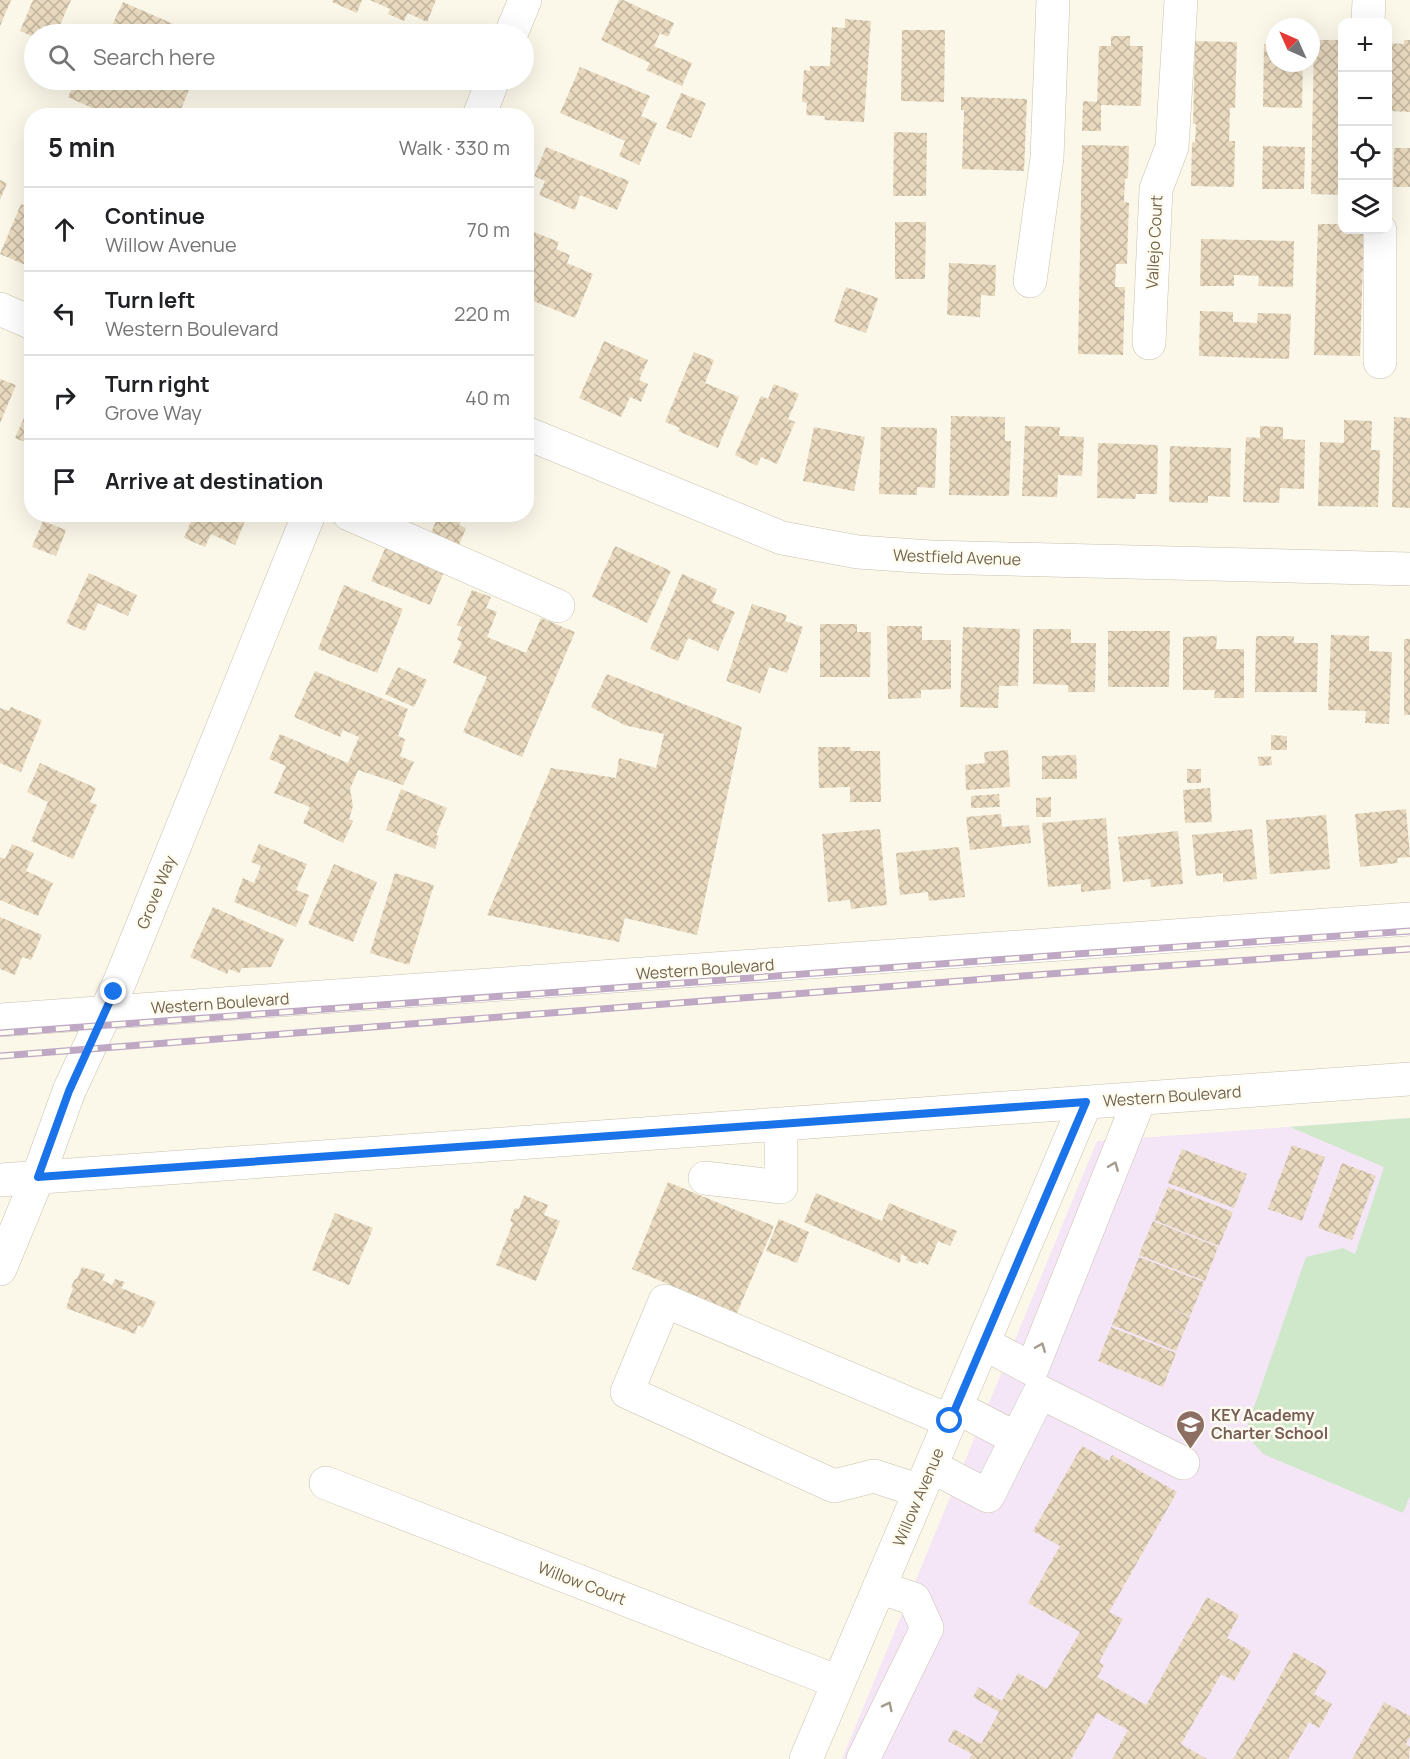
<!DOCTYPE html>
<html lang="en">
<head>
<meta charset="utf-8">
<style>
  body { margin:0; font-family:Manrope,sans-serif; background:#f6f6f6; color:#202124 }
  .controls { position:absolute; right:18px; top:18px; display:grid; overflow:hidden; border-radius:12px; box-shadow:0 6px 24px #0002 }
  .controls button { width:54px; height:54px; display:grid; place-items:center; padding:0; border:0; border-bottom:2px solid #e0e0e0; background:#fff; color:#202124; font:30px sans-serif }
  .compass { position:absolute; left:1266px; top:18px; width:54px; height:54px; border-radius:50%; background:#fff; box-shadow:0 6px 24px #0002; rotate:315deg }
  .stop { position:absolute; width:18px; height:18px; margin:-14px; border:4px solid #1a73e8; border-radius:50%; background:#fff }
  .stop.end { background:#1a73e8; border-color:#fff; box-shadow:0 2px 6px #0008 }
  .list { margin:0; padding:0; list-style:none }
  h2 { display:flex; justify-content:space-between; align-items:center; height:78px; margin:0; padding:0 24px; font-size:26px }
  h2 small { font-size:20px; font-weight:400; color:#757577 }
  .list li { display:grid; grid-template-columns:39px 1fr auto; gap:18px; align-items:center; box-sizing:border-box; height:84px; padding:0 24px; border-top:2px solid #e0e0e0 }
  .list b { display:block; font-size:22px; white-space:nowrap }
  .list p { margin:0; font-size:20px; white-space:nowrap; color:#757577 }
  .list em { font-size:20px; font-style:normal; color:#757577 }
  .icon { flex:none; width:33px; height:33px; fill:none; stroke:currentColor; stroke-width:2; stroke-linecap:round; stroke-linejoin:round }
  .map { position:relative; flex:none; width:1410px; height:1759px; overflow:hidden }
  .search { position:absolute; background:#fff; box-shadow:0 6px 24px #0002; left:24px; top:24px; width:510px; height:66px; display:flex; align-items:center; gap:15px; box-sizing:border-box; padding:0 21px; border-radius:33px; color:#757577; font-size:22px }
  .panel { position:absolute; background:#fff; box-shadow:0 6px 24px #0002; left:24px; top:108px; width:510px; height:414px; border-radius:24px }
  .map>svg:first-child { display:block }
  .education { fill:#f5e6f7 }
  .green { fill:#cee8c9 }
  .building { fill:url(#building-cross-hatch) }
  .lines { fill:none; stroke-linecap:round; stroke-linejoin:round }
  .minor-casing { stroke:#cac1ae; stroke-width:34 }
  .minor { stroke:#fff; stroke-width:33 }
  .rail-casing { stroke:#bea8c4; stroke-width:7 }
  .rail { stroke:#fefcf0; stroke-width:4.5; stroke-dasharray:14; stroke-linecap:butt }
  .oneway { stroke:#a59b8d }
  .route { stroke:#1a73e8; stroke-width:8 }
  .labels { text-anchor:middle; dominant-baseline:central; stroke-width:5; stroke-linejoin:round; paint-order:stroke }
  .street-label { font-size:16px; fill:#74654f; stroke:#fefcf0 }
  .education-label { font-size:16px; font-weight:bold; fill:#785e54; stroke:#fefcf0; text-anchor:start }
</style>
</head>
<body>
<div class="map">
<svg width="1410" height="1759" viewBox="0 0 1410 1759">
  <defs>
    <pattern id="building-cross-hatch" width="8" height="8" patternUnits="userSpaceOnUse" patternTransform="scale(1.5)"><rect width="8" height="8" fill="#e9dabf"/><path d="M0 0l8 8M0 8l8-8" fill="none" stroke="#c1b49e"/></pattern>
  </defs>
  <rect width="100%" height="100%" fill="#fbf8ea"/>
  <path class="education" d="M1410,1118V1759H842L1097,1141Z"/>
  <path class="green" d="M1410,1118V1496L1403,1513L1263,1454L1245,1433L1306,1257L1343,1248L1355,1254L1384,1167L1290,1127Z"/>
  <path class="building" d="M0,0H11L0,26Z
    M33,0H71L56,34H34V37L20,31Z
    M333,0H362L357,13L332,2Z
    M370,0H436L427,22L408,13L404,21L388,14L390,9Z
    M619,0H623L674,23L668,37L660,33L654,46L692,63L682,86L646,70L650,63L601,40Z
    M123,2L187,30L186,34H108Z
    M845,19L871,21L864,122L824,120L825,116L806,115L807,103L802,102L804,70L810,71V66H830L832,27L845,28Z
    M902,30H945L944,102L901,101Z
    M1111,36H1130V46H1143L1141,106L1101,105V131H1082L1083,101L1097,102L1099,46H1111Z
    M1314,40H1342V195L1311,194Z
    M1404,40H1410V112L1388,111V43L1404,44Z
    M1195,41L1237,42L1235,108H1230L1229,141H1235L1234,187L1191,186L1192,142H1195L1196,124H1193Z
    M1264,44H1275V63H1303L1302,108L1263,107Z
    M580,67L650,96L641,116L657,123L639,165L619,156L625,141L560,113Z
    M76,80H185L192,83L178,116H109L68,97Z
    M681,93L706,103L691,138L666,128Z
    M961,97L1027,99L1024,171L962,169L964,110H961Z
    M894,132L927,133L926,196H893Z
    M1082,145L1129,146L1128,178L1125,179L1124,202L1129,203L1127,264H1116L1115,287H1125L1123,355L1078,354Z
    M1263,146L1305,147L1304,189H1262Z
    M546,147L629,181L617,210L580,195L575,210L539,195L545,181L534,176Z
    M1394,148H1410V187H1393Z
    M0,180L7,183L0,200Z
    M21,204L32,208L30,267L0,254Z
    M895,222H926L925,279H895Z
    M1318,224H1342V230H1364L1360,356L1314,355Z
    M526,229L559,242L556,249L570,255L567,263L593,274L575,318L526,298Z
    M1201,239L1294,241L1293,287L1258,286L1259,276L1234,275V286H1200Z
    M949,263L996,265L995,296L981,295L980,317L947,315Z
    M846,287L878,298L866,333L834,322Z
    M1200,311L1233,312V322L1257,323L1258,313L1291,314L1289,359L1199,356Z
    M604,341L648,360L639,380L648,384L641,402L630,397L621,417L579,398Z
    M694,352L714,360L705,383L739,397L718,448L678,431L680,428L665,422Z
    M0,379L16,385L0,423Z
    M774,384L799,394L788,419L795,422L777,464L761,457L757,466L735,455L761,396L768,399Z
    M32,400V445L15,438Z
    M951,416L1005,417V441H1011L1009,496L949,495Z
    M1394,417L1410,418V508L1392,507Z
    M1344,420L1372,421L1371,450H1380L1378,507L1318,506L1320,442L1344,443Z
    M1025,426L1060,427L1059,436L1084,437L1082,476L1058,475L1057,497L1022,496Z
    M1260,426L1283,427V439L1305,440L1304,489L1280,488L1279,503L1243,502L1246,437L1260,438Z
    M814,427L865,437L854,491L803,481Z
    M881,427L937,428L935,488L917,487V495L879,494Z
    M1098,443L1158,445L1157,494H1136L1135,499L1097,498Z
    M1170,446L1231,448L1230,497L1208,496V503L1169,502Z
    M188,514H248L235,545L211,534L205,547L184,538L193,517Z
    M434,514H464L459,525L466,528L459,545L431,533L438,516Z
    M43,521L66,530L56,556L32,547Z
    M386,546L445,569L430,605L371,581Z
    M615,546L671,571L647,623L592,597Z
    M89,573L137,595L128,616L98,603L85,631L66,623Z
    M682,574L717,589L712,602L735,612L718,651L688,638L678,661L650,649Z
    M344,585L403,609L377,673L318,649Z
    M472,590L491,597L486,608L497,612L487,637L526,653L541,618L575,632L522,757L463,732L487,677L453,663L462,642L457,640L462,627L457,625Z
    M752,604L787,615L785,621L803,627L787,673L769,667L760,693L726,681Z
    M820,624H857V632H871L870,677H820Z
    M887,626H922V640H951V689L921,690V698L888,699Z
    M963,627L1020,629L1018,686H999L998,708L960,707Z
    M1033,629H1071V643H1096L1095,692H1068V685L1033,684Z
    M1108,631H1170L1169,687H1108Z
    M1331,635L1369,636V651L1392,652L1389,724L1365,723L1366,711L1328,710Z
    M1217,636L1216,649H1244V698H1214L1215,690H1183V637Z
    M1256,636H1294V643H1318L1317,692H1255Z
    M1404,639H1410V715H1404Z
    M398,667L427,680L414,707L385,694Z
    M315,671L408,709L398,736L405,739L400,756L414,762L403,785L358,770L350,789L353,806L349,819L353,821L343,843L303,823L310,807L274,793L286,766L269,759L280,734L348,763L359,737L343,730L340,737L294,717Z
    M607,674L742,727L697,935L625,918L619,942L487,915L551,768L616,778L619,758L656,768L664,734L624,725L591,707Z
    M11,707L42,720L21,772L0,763V708L9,711Z
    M1271,735L1287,736V750H1271Z
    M818,747H850L851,751H880L881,802H850V787L819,788Z
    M1008,750L1010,787L966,790L965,765L985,763L984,752Z
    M1076,755L1077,779H1042V756Z
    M1271,756L1272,765L1259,766L1258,757Z
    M40,763L96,788L90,802L97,805L73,859L31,841L48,802L27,792Z
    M1187,769H1201V783H1187Z
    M1210,788L1212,822L1185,823L1183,790Z
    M401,789L447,808L436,835L439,836L435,849L386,830Z
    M999,794L1000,807L971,808V796Z
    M1051,797V817H1036V798Z
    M1406,809L1410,857L1397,858L1398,863L1360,867L1355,814Z
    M1001,814L1002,827L1029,825L1031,843L970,850L966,817Z
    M1326,815L1330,869L1270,874L1266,820Z
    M1106,818L1111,889L1081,892V884L1048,887L1042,823Z
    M880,829L887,905L851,909L850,900L828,902L822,834Z
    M1252,829L1257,879L1223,882V873L1196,876L1192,835Z
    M1178,831L1183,884L1151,887L1150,879L1123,882L1118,837Z
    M12,844L34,853L26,871L53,883L38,916L0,900V857L5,859Z
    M259,844L307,864L296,890L309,895L296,927L234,902L243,878L254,883L261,866L251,862Z
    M959,847L965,897L929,901L928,892L900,895L896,853Z
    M334,864L377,882L353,942L308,924Z
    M395,873L434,885L409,965L370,953Z
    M213,907L284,939L271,967L242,968L239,973L229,969L227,974L190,957Z
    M0,917L42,935L31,960L22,957L15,975L0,969Z
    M1292,1145L1325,1157L1302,1221L1268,1209Z
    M1182,1149L1247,1174L1234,1208L1168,1183Z
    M1342,1163L1376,1176L1352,1240L1318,1228Z
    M668,1182L774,1226L737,1313L632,1269Z
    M1168,1187L1233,1212L1219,1246L1154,1220Z
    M816,1193L882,1221L889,1203L957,1231L950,1246L938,1241L928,1265L919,1261L918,1264L906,1260L907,1257L901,1254L900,1263L804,1222Z
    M524,1195L548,1205L544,1215L560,1221L536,1281L496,1265L513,1223L510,1221L515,1208L519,1209Z
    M335,1213L373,1228L349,1285L312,1270Z
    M779,1219L809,1232L797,1263L766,1251Z
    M1153,1221L1218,1247L1205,1281L1139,1255Z
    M1139,1257L1204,1282L1190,1316L1168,1307L1190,1317L1176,1351L1112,1325Z
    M82,1267L105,1274L102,1280L112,1285L115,1279L125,1282L121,1288L156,1302L143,1328L138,1325L135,1334L66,1308L73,1288L71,1287L75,1279H77Z
    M1111,1327L1176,1353L1163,1387L1098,1361Z
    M1082,1446L1109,1461L1112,1455L1177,1492L1109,1612L1123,1619L1099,1662L1104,1665L1097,1677L1146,1705L1207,1597L1239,1615L1227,1638L1251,1651L1234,1681L1221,1674L1181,1744L1207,1759H1112L1128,1730L1097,1713L1071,1759H969L972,1754L948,1741L954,1729L981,1744L999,1712L973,1697L978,1687L1002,1701L1018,1673L1047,1689L1080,1632L1028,1603L1060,1546L1033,1531Z
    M1294,1652L1327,1671L1314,1694L1332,1704L1319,1728L1309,1722L1288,1759H1233Z
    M1384,1702L1410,1716V1737L1406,1744L1410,1747L1409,1759H1352Z"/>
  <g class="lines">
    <defs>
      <path id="minor" d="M1368,22L1369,0
        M511,34L525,0
        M479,116L493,80
        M1380,230V362
        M1030,281L1047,158L1053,0
        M0,309L32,323
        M1149,343L1156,189L1172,147L1181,0
        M526,433L782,538L858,552L931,557L1410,569
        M349,514L558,606
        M0,1020L1410,919
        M705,1178L781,1187V1124
        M0,1180L1410,1079
        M0,1269L38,1177L69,1091L120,981L309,514
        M983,1343L1032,1369L1140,1098
        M956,1407L1017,1439
        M931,1466L988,1496L1040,1392L1183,1463
        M326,1483L838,1682
        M920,1491L874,1476L834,1486L627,1392L665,1301L950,1421
        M806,1759L1086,1102
        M863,1759L927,1628L914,1599L879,1587"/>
    </defs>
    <use href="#minor" class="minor-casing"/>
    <use href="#minor" class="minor"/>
    <defs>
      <path id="rail" d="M0,1033L1076,954L1410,931
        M0,1056L1075,972L1410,949"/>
    </defs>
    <use href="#rail" class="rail-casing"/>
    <use href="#rail" class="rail"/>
  </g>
  <defs><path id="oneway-chevron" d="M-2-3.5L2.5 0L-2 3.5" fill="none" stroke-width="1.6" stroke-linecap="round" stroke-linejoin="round" transform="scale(1.5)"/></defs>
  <g class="oneway">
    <use href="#oneway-chevron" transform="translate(1114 1166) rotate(-68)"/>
    <use href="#oneway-chevron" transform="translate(1041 1347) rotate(-68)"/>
    <use href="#oneway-chevron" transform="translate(888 1706) rotate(-64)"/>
  </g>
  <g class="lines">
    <path class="route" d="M114,992L69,1091L38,1177L1086,1102L950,1421"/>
  </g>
  <defs>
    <symbol id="school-pin" viewBox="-11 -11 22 30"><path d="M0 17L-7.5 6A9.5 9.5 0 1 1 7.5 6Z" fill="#8d6e63" stroke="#fefcf0"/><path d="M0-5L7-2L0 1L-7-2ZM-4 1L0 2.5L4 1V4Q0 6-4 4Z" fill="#fff"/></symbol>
  </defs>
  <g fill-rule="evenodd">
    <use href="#school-pin" x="1174" y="1408" width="33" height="45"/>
  </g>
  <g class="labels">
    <g class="street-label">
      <text transform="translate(1154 242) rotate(-87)">Vallejo Court</text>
      <text transform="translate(957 557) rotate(2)">Westfield Avenue</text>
      <text transform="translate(156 892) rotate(-68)">Grove Way</text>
      <text transform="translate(705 969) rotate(-4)">Western Boulevard</text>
      <text transform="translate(220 1003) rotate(-4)">Western Boulevard</text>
      <text transform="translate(1172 1096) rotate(-4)">Western Boulevard</text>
      <text transform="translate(918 1497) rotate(-67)">Willow Avenue</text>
      <text transform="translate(582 1583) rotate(21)">Willow Court</text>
    </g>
    <g class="education-label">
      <text x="1211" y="1415">KEY Academy<tspan x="1211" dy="18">Charter School</tspan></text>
    </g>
  </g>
</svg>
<div class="controls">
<button>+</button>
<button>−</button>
<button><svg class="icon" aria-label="locate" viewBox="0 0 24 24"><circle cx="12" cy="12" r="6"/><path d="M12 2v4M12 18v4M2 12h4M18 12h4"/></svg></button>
<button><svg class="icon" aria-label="layers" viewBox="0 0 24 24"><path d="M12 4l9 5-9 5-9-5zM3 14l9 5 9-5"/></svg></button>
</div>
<svg class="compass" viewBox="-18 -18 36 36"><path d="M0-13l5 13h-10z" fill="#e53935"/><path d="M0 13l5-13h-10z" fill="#757577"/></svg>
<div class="stop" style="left:950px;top:1421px"></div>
<div class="stop end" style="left:114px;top:992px"></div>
<div class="search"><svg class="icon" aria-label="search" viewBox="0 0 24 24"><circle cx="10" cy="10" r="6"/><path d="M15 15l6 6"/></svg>Search here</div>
<section class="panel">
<h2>5 min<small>Walk · 330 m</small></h2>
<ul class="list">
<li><svg class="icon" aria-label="ahead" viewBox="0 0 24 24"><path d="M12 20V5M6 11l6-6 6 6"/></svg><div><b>Continue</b><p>Willow Avenue</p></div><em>70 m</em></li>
<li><svg class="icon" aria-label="left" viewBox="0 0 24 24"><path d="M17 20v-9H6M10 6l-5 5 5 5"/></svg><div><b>Turn left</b><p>Western Boulevard</p></div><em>220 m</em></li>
<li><svg class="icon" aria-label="right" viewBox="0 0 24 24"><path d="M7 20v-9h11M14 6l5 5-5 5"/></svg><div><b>Turn right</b><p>Grove Way</p></div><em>40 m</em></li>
<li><svg class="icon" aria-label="arrive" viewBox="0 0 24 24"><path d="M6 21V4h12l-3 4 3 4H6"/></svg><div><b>Arrive at destination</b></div></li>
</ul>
</section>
</div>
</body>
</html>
